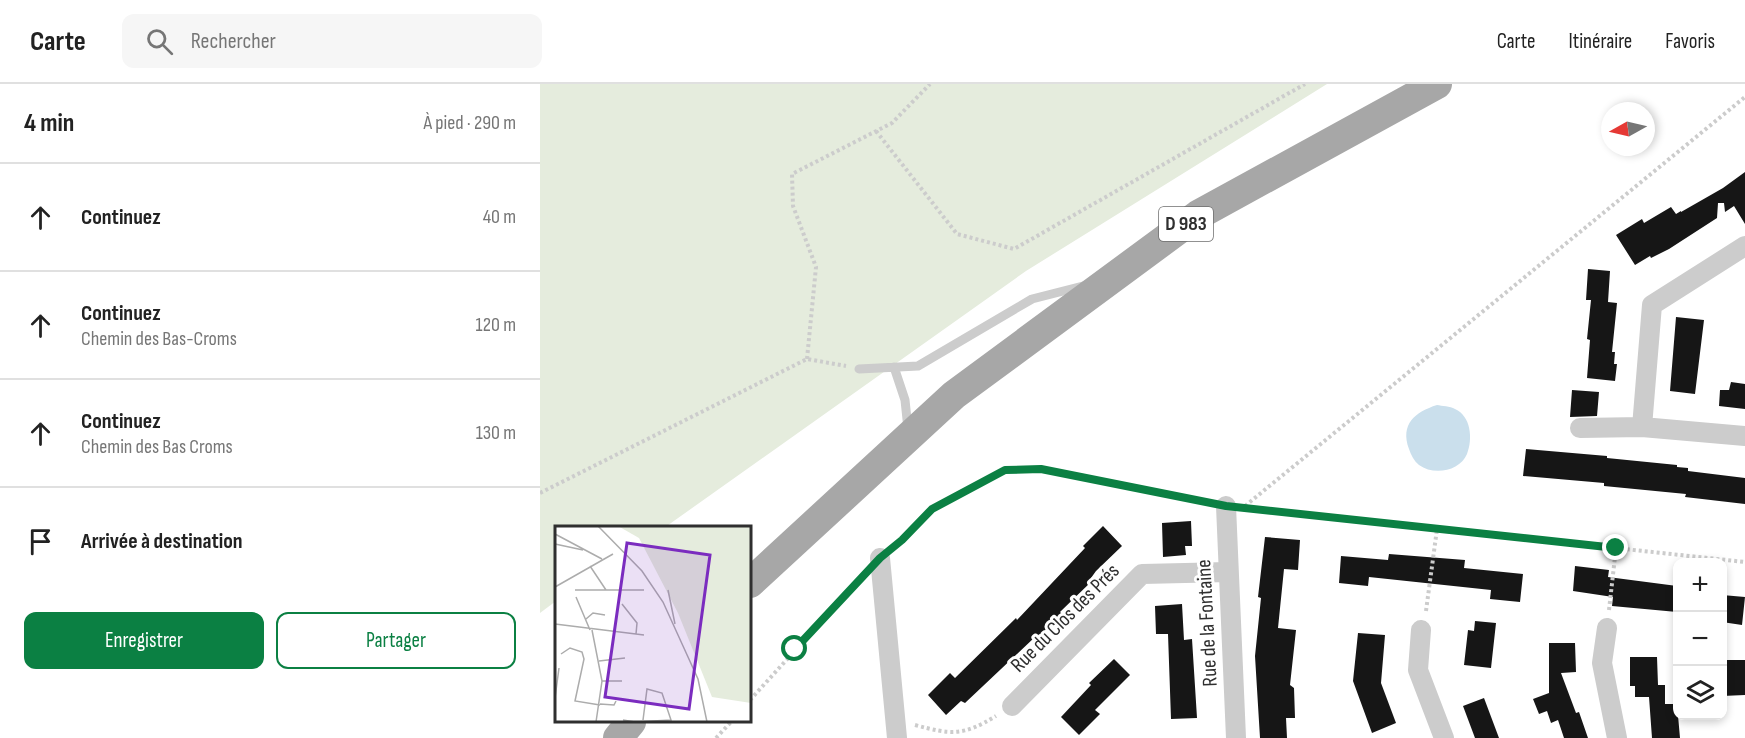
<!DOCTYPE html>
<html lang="fr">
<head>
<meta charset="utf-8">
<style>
  body { margin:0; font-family:"Sofia Sans Condensed",sans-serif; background:#f6f6f6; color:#222 }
  .controls { position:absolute; right:18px; bottom:18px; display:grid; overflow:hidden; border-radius:12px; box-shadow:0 3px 9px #0003 }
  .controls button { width:54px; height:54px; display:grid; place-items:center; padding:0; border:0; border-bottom:2px solid #e0e0e0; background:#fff; color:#222; font:30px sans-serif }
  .compass { position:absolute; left:1061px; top:18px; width:54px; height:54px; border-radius:50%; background:#fff; box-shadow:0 3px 9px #0003; rotate:262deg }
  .stop { position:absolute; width:18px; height:18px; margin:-14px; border:4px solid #0b8043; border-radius:50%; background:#fff }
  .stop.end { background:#0b8043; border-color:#fff; box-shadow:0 2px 6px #0008 }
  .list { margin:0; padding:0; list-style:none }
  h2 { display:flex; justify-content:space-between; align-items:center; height:78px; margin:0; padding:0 24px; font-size:26px }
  h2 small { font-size:20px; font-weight:400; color:#767676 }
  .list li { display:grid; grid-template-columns:39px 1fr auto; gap:18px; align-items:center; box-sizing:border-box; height:108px; padding:0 24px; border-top:2px solid #e0e0e0 }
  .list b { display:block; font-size:22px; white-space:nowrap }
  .list p { margin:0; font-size:20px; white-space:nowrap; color:#767676 }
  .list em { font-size:20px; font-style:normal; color:#767676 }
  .actions { display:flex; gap:12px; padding:18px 24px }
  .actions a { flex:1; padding:14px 0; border:2px solid #0b8043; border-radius:12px; text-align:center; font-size:21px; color:#0b8043 }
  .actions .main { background:#0b8043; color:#fff }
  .icon { flex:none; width:33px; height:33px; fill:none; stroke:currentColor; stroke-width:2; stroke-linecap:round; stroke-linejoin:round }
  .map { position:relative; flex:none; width:1205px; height:654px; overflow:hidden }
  header { display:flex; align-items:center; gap:36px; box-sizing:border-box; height:84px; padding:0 30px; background:#fff; border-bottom:2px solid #e0e0e0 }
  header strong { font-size:28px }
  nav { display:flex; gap:33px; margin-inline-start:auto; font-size:21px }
  .search { width:420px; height:54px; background:#f6f6f6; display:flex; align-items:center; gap:15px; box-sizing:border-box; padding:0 21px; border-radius:12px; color:#767676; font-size:22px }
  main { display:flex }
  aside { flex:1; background:#fff }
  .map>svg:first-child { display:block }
  .green { fill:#e5ecdd }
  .water { fill:#cadfec }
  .building { fill:#161616 }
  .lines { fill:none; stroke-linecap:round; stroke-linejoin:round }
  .path { stroke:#ccc; stroke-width:4; stroke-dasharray:3 3; stroke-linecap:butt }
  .lane { stroke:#ccc; stroke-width:9 }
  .street { stroke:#ccc; stroke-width:20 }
  .primary { stroke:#a7a7a7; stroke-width:30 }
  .route { stroke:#0b8043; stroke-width:8 }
  .labels { text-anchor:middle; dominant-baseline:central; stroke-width:6; stroke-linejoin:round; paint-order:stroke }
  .shield { fill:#fff; stroke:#6d6d6d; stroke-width:1.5 }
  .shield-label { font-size:20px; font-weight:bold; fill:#2f2f2f }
  .street-label { font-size:21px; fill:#2f2f2f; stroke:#fff }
  .inset-road { fill:none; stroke:#acacac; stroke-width:1.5 }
  .view { fill:#7b2cbf; fill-opacity:0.15; stroke:#7b2cbf; stroke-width:3 }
  .inset-edge { fill:none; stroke:#2f2f2f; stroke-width:3 }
</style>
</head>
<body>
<header>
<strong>Carte</strong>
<div class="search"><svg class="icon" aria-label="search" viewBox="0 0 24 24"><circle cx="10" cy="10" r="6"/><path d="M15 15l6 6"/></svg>Rechercher</div>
<nav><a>Carte</a><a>Itinéraire</a><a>Favoris</a></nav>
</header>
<main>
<aside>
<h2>4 min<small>À pied · 290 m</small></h2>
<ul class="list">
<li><svg class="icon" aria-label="ahead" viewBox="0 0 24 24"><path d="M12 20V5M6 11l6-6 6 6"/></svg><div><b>Continuez</b></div><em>40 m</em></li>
<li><svg class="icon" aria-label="ahead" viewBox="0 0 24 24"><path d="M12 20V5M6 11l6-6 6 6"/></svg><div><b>Continuez</b><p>Chemin des Bas-Croms</p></div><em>120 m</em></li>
<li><svg class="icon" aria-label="ahead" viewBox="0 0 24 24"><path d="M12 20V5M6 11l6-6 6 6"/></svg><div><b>Continuez</b><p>Chemin des Bas Croms</p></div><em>130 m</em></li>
<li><svg class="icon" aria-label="arrive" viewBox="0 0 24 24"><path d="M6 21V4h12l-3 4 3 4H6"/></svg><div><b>Arrivée à destination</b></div></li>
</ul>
<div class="actions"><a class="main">Enregistrer</a><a>Partager</a></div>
</aside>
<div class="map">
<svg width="1205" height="654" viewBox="0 0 1205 654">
  <rect width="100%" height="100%" fill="#fff"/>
  <path class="green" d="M0,0H787L486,187L124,444H16V517L0,529Z"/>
  <path class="water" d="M897,321C902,322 910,322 915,325C931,332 933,355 927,370C920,387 894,392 879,381C874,377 871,371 869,365C860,340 875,328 897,321Z"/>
  <path class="building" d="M1205,88V140L1194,122L1185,128L1184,119H1178L1177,134L1129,165L1111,174L1110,172L1095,181L1076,151L1102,135L1104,139L1131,123L1136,130L1141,127V128L1183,104Z
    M1048,185L1070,187L1068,218L1077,219L1072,268H1075L1074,280H1077L1075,297L1047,294L1050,256L1047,255L1051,216H1046Z
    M1136,233L1164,236L1155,310L1130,307Z
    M1191,298L1205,300V325L1179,322L1180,306H1189Z
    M1032,306L1059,308L1057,332L1030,333Z
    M986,365L1067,372V374L1137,381V383L1148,384V387L1205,394V420L1145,413L1146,410L1064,402V399L983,392Z
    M651,437L652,462H645L646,471L623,473L622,439Z
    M563,442L582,462L556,487L551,494L553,496L520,528L522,530L496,555L495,553L425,619L421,617L406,631L388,611L410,589L415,594L476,534L477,536L545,464L543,462Z
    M725,453L760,456L758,486L744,485L738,544L756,546L750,601L754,604L755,634H746L747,654H720L715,572L721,514L718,513Z
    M849,470L925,476L924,484L983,490L980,518L950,515L951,506L876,498L829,493L828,502L799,499L801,472L848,476Z
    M1035,482L1069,486L1068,493L1137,502V528L1072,522L1073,513L1033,507Z
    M1182,511L1205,513L1202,541L1182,538Z
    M642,520L644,556L652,555L657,634L631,635L628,550H616L615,522Z
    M935,537L956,539L951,584L924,581L928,546L934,547Z
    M818,549L845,551L841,599L856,639L832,649L813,597Z
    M1009,559H1035L1036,588L1021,589L1036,629L1039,628L1048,654H1024L1018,636L1011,639L1007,627L999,630L993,615L1009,609Z
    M1090,573H1117L1118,601H1125V620H1137L1140,654H1112L1109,613H1095V602H1090Z
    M574,575L590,591L555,626L560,630L539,651L521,633L551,601L549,599Z
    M1182,576H1205V611L1182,612Z
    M944,614L959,654H935L923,622Z"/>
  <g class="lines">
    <path class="path" d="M336,47L417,150L474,165L765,0
      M267,275L276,183L253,122L252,90L352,39L390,0
      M0,409L267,275L306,282
      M705,422L1205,13
      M705,424L1205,478
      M353,463L392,425L465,386L501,385L668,418
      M1069,526L1076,464
      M886,527L897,445
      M210,616L322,493
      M375,641C412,651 423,652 456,632
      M176,654L191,638"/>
    <path class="lane" d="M354,283L365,316L368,345
      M319,285L378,282L492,215L543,202"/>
    <path class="street" d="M1205,162L1112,221L1102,343L1205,352
      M1040,344L1102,343
      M686,422L696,654
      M340,474L357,654
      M1067,544L1062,579L1077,654
      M881,546L878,586L904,654
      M472,622L602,490L688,488"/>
    <path class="primary" d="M210,499L414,311L658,131L897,0
      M78,654L91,638"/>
  </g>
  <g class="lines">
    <path class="route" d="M255,565L340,474L362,456L392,425L465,386L501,385L686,422L1076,464"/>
  </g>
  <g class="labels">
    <rect class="shield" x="619" y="123" width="54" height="34" rx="4.5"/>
    <g class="shield-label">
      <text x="646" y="140">D 983</text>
    </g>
    <g class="street-label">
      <text transform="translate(525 534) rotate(-45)">Rue du Clos des Prés</text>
      <text transform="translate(667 539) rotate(-93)">Rue de la Fontaine</text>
    </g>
  </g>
  <g transform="translate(15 442)">
    <rect width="196" height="196" fill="#fff"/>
    <path d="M63,0H196V177L157,171L123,87L84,12Z" fill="#e5ecdd"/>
    <path class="inset-road" d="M43,0L87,45L108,76L143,153L152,196M0,8L47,33M0,18L28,24M35,40L51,64M0,61L58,28M20,64H89M113,64L120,98M21,71L35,104M67,78L82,97L81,108M31,93L38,87L50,89M0,98L89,109M37,104L47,155L41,196M6,128L15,122L27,126L29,133L20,175L45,179M44,135L70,132M47,155H67M0,172L4,142M45,178L59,179L61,175M68,194L80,196L116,194L107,167L92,163L88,194"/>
    <path class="view" d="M72,17L155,29L134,183L50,171Z"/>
    <rect width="196" height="196" class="inset-edge"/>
  </g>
</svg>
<div class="controls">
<button>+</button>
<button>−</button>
<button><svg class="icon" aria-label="layers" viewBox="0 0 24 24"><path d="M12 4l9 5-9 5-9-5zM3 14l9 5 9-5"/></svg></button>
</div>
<svg class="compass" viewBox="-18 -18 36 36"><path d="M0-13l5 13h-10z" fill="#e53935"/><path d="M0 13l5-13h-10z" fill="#767676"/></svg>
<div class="stop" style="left:255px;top:565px"></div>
<div class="stop end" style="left:1076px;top:464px"></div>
</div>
</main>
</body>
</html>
